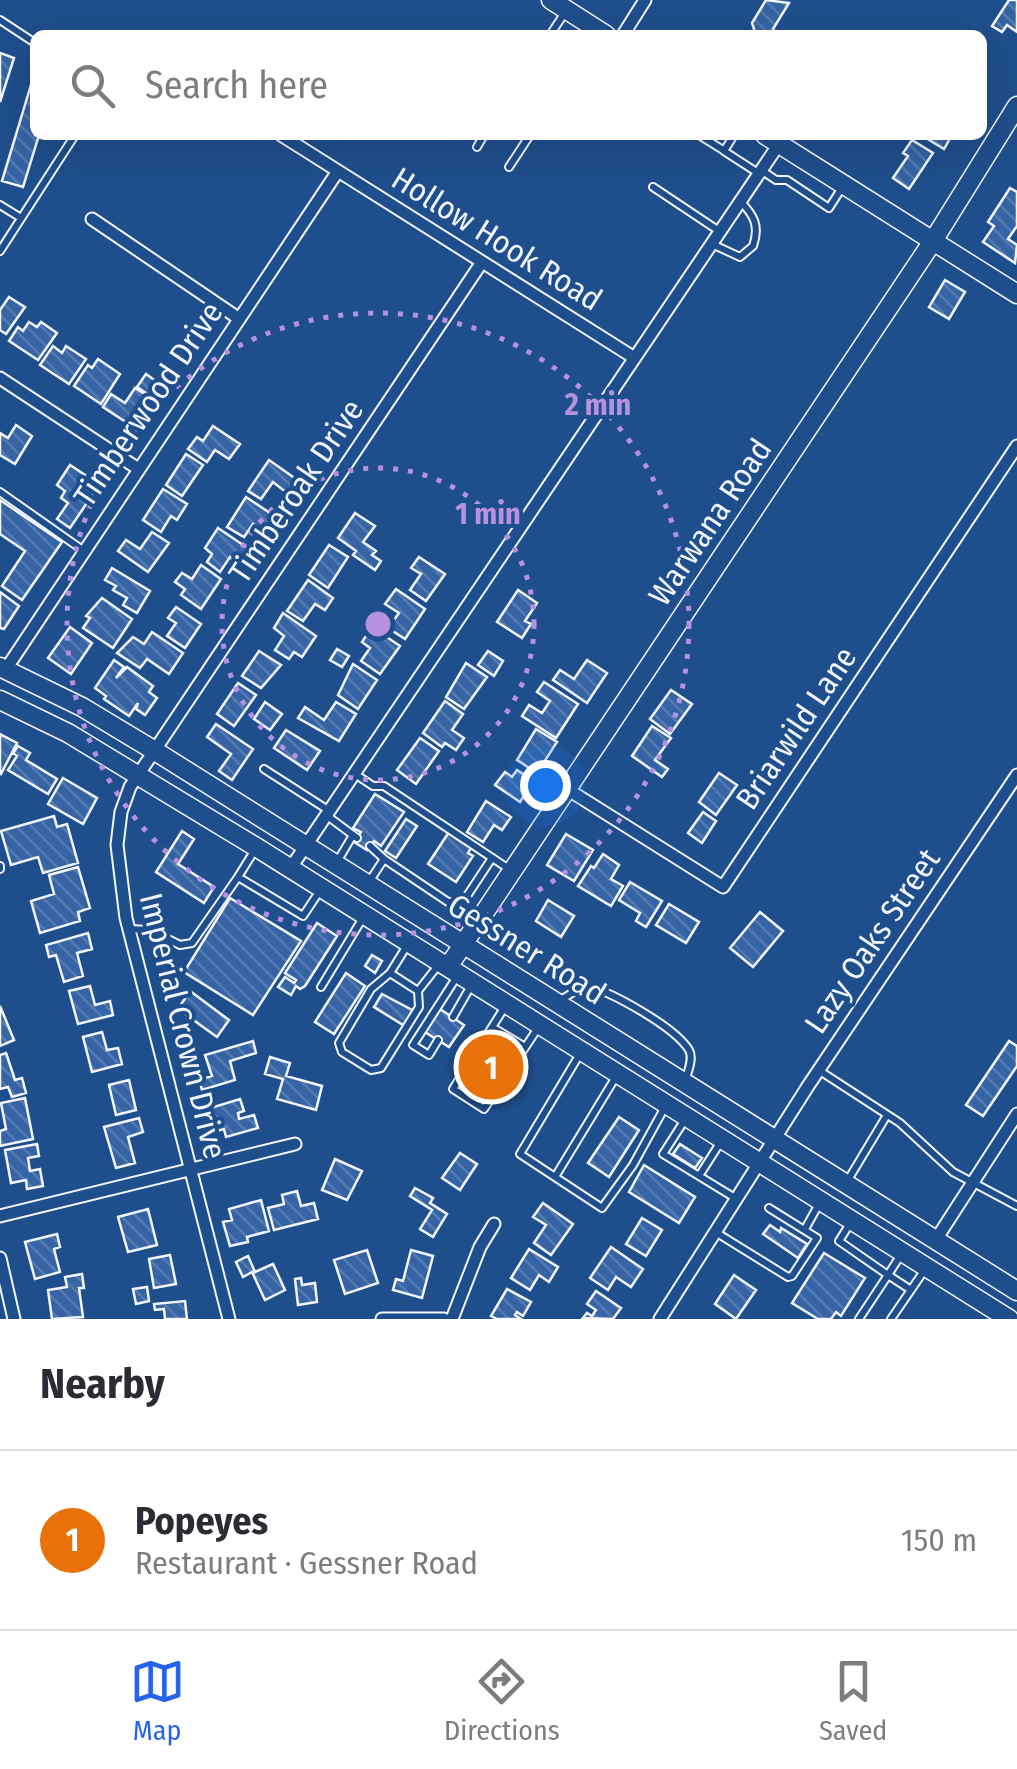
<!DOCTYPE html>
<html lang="en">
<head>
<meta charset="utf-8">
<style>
  body { margin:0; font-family:"Fira Sans Condensed",sans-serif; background:#f7f7f7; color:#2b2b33 }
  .you { position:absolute; left:545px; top:785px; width:35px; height:35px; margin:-25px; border:8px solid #fff; border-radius:50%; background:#1a73e8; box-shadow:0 0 0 15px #1a73e833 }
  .badge { display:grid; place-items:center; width:65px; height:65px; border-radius:50%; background:#2563eb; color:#fff; font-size:32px; font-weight:700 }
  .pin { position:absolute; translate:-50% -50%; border:5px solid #fff; box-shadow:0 2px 10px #0006 }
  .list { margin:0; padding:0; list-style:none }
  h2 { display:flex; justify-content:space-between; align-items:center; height:130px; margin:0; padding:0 40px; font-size:42px }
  h2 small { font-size:32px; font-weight:400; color:#7c7c81 }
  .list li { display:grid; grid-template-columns:65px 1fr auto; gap:30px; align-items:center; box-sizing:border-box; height:180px; padding:0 40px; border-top:2px solid #e1e1e2 }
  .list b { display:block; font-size:38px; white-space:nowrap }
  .list p { margin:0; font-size:32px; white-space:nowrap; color:#7c7c81 }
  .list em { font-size:32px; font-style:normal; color:#7c7c81 }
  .icon { flex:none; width:55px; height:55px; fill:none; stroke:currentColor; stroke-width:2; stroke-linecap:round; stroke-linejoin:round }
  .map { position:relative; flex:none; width:1017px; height:1319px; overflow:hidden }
  .search { position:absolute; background:#fff; box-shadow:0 10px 40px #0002; left:30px; right:30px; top:30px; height:110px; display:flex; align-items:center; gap:25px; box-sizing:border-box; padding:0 35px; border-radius:15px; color:#7c7c81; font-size:38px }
  .sheet { height:310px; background:#fff }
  nav { display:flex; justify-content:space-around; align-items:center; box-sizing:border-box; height:140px; border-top:2px solid #e1e1e2; background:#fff; font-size:28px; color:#7c7c81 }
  nav a { display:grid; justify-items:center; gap:5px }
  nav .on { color:#2563eb }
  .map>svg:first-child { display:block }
  .building { fill:url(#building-back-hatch); stroke:#f2f6ff; stroke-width:2.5 }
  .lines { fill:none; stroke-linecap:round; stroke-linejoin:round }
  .lane-casing { stroke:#f2f6ff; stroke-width:10 }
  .street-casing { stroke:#f2f6ff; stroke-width:15 }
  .secondary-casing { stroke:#f2f6ff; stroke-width:21 }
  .lane { stroke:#1f4e8c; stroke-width:6 }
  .street { stroke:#1f4e8c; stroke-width:11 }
  .secondary { stroke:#1f4e8c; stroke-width:18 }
  .ring { fill:none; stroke:#b691df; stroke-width:5; stroke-dasharray:5 10 }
  .labels { text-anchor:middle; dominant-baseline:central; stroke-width:8; stroke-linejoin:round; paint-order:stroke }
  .street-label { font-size:32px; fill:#f2f6ff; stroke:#1f4e8c }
  .centre { fill:#b691df; stroke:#1f4e8c; stroke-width:5 }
  .ring-label { font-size:30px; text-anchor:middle; font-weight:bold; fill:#b691df; stroke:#1f4e8c; stroke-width:8; stroke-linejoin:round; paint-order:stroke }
</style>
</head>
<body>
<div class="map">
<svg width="1017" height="1319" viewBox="0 0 1017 1319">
  <defs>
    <pattern id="building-back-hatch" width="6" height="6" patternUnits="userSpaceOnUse" patternTransform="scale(2.5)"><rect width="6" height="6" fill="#3563a3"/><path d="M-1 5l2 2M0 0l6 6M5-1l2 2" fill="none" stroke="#537ab1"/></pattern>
  </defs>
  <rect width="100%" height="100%" fill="#1f4e8c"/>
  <path class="building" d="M766,0L789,3L773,29L777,35H756L752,23Z
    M1009,0H1017V32L1007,25L1002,32L992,26Z
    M0,53L14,58L0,102Z
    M34,75L35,135H39L23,187L2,181Z
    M921,135H952L944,149Z
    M912,140L933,153L909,189L893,178L908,156L903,153Z
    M1010,188L1017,192V226L1008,239L1017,245L1015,263L983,242L994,226L988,222Z
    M945,280L965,292L949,319L929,307Z
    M9,297L25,307L6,334L0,330V310Z
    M29,322L37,327L41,322L57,333L38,360L9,341L18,327L23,331Z
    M53,346L62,353L66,346L86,359L69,384L40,365Z
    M98,359L120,374L101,404L74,386L88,365L92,368Z
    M146,374L164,387L155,399L137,387Z
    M135,388L151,398L132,426L103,407L111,394L125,403Z
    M16,425L32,436L15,464L0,455V433L8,438Z
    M213,426L240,444L229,459L215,450L207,462L188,449L197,437L203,441Z
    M186,454L203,465L182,496L166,485Z
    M269,460L296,479L287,493L273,482L261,499L248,491Z
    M70,465L85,475L81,482L95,491L70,528L57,519L68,503L61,498L65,491L57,485Z
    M163,489L187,504L177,520L171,516L161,532L143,520Z
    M246,497L273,515L263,531L253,524L244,537L227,527Z
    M0,500L62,542L22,600L2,586L25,551L0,534Z
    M355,513L375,526L363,542L376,551L372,555L381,561L375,570L353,555L356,551L338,538Z
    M218,528L249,549L240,564L230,557L220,572L207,562L212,554L205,548Z
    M152,532L169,543L148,572L118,551L126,540L140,549Z
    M329,545L348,557L328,588L309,575Z
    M419,557L445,574L426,601L410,590L421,574L411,568Z
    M201,565L221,579L201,609L181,595L185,589L175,582L182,573L192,579Z
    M112,568L150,591L137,613L123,605L127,598L113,590L116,586L105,580Z
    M308,580L333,598L325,610L315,604L303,621L287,611Z
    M396,589L425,609L405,639L388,628L399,613L385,604Z
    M518,590L537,603L525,621L531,624L522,638L497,622Z
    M0,592L19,606L4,629L0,628Z
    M102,598L132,619L113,648L83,628L90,618L86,616Z
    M176,607L201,624L185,648L167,636L176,623L168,618Z
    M283,613L316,636L302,657L294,652L289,659L275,650L284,636L274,628Z
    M70,627L92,643L71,674L48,658Z
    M372,627L400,646L380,674L361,661L370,648L362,642Z
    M152,632L183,653L169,674L147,659L140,668L117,653L133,637L144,644Z
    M337,649L349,656L342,667L330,660Z
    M259,651L281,665L261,688L242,676Z
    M488,651L503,661L494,676L478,665Z
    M114,660L124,667L116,678L127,667L153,686L149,692L157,698L145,715L136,709L138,703L129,716L104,699L106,696L95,688Z
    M587,660L607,673L587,703L553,680L560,670L574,679Z
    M466,663L487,677L464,709L446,697Z
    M353,664L377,680L358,709L338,695Z
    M544,682L578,704L556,738L522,716L529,705L542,713L550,701L537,692Z
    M238,683L256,695L234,726L217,714Z
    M671,690L692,704L670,734L650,719Z
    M445,701L463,714L452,730L464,738L456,750L445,743L442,747L423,733Z
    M265,702L282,714L270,730L254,719Z
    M336,702L356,714L339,741L298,718L305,707L324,720Z
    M216,724L253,749L232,780L219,771L231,754L207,737Z
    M652,726L671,738L655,760L668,769L662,777L632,756Z
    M536,729L557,742L537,773L517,760Z
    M286,730L320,751L307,770L274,748Z
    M0,734L17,743L1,774L0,773Z
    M420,738L439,751L416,784L397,770Z
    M18,746L30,753L26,760L57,779L48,794L8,770L17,756L13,753Z
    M517,770L534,781L520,802L495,785L505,772L512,777Z
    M719,773L737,785L716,815L699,802Z
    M63,778L97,798L83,824L48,804Z
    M375,794L404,812L381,846L374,841L367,850L354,842L361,832L353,828Z
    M486,801L511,817L502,830L494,825L483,842L467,832Z
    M703,812L716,821L702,843L688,833Z
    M54,816L57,827L67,824L78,863L43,873L38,857L11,865L1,831Z
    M406,819L417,826L396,858L385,851Z
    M182,831L194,839L178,864L214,887L204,903L156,872Z
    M449,832L472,846L468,853L473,856L456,882L428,864Z
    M566,834L593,850L574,881L547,865Z
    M603,854L619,865L611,879L623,886L611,906L578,886L591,866L594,868Z
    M78,867L90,908L78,912L80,921L40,933L31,901L54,894L49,875Z
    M630,882L662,901L646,927L636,921L640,913L619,900Z
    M230,898L301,941L253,1015L184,972Z
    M548,900L574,916L561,937L536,921Z
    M669,904L699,922L686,943L656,925Z
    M760,912L783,931L753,967L730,948Z
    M317,923L337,936L305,986L300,989L296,986L291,995L278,987L285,977L294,983L296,980L285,973Z
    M88,933L92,949L77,953L83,976L64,982L56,955L49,957L46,945Z
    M372,955L382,961L375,973L365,966Z
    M346,973L365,986L334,1034L315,1022Z
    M90,986L95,1005L110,1001L113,1015L78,1024L69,991Z
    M190,991L229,1020L217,1037L178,1009Z
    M382,994L414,1011L407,1023L403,1025L374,1007Z
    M0,1006L14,1040L0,1046Z
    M440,1009L464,1025L449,1047L425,1032Z
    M102,1032L107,1050L118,1048L122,1064L92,1072L83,1037Z
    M253,1041L256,1053L230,1061L235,1080L202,1090L199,1080L212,1076L205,1055Z
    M1009,1041L1017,1046V1066L983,1116L966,1105Z
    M491,1051L505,1061L495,1082L492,1080L488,1091L485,1089L482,1094L471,1086V1081Z
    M6,1053L15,1080L22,1078L26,1093L12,1097L8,1087L0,1089V1055Z
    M270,1057L290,1063L286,1076L322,1086L316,1110L277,1099L283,1079L265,1074Z
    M129,1080L136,1110L116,1115L109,1085Z
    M25,1098L33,1139L0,1146V1131L6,1129L1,1103Z
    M240,1099L244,1111L238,1113L239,1119L254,1115L258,1128L226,1137L224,1129L213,1132L207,1109Z
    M619,1117L639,1130L609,1177L588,1163Z
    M139,1118L143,1132L128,1137L135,1163L116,1168L104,1127Z
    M37,1144L39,1156L28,1158L30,1171L40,1169L43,1186L27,1189L26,1180L11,1183L5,1150Z
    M680,1144L702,1158L695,1168L673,1154Z
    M460,1153L477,1164L460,1190L442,1178Z
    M335,1159L362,1171L347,1200L322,1190Z
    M644,1165L695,1197L679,1223L629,1192Z
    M415,1188L433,1198L430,1203L447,1214L433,1237L420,1229L432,1210L410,1196Z
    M297,1191L301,1206L314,1203L318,1219L274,1230L268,1208L284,1204L282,1195Z
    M261,1200L269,1231L247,1237L248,1242L230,1246L223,1222L232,1220L229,1209Z
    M543,1203L573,1224L551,1255L534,1243L546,1225L533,1217Z
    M148,1209L157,1245L128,1252L118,1217Z
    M642,1218L662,1230L646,1256L626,1244Z
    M770,1225L780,1232L781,1228L807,1244L798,1258L763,1234Z
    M57,1234L60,1247L54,1249L60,1272L35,1279L25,1242Z
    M611,1247L643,1269L631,1287L616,1277L608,1290L590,1278Z
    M529,1249L558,1267L549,1282L539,1275L530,1290L511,1278Z
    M367,1250L378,1283L345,1294L334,1260Z
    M411,1250L433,1256L422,1298L393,1290L396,1279L403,1281Z
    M824,1253L865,1278L841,1316L836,1312L831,1319H818L792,1303Z
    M170,1255L176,1284L154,1288L149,1259Z
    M248,1256L255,1272L273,1264L285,1290L265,1300L252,1272L243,1277L236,1262Z
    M82,1274L84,1288H79L83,1317L52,1319L48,1290L67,1287L65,1277Z
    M734,1275L756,1290L736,1319L715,1304Z
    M301,1278L302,1285L315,1283L317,1302L298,1305L295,1279Z
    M147,1287L149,1301L136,1304L133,1289Z
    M507,1289L531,1302L523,1316L517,1312L515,1315L521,1319H497L491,1316Z
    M596,1291L621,1308L613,1319L583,1318L587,1313L592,1316L596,1310L587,1304Z
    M185,1301L187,1319H165L164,1309L155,1310L154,1304Z"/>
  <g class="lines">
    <defs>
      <path id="lane" d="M0,20L35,43
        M550,35L566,11
        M699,135L723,150
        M734,135L724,151L758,173
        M477,147L484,135
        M509,167L530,135
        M761,170L776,180H787L829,208L843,186
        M653,187L719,231
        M0,205L21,218
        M712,244L740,257L753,246C760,226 754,215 740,201
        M0,251L75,135
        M0,492L84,551
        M264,769L328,810
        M355,774L373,786H384L509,869
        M326,815L357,838
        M370,846L384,859
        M256,848L238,877L303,916L321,889
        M337,862L353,835
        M0,866V869
        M369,882L384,859L448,902H463L492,858
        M130,929L150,930L180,945L192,943L238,877
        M408,944L390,973L418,991L440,963
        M390,973L371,989L339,1043L342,1052L371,1070L381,1068L419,1007L418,991
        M321,987L364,916
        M559,1001L585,985C612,992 675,1027 689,1050C694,1059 687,1073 685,1082
        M506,1005L453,1089L484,1109L540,1025
        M453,1017L472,984
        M492,1027L525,1047
        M438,1040L429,1055L413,1045L458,975
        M581,1052L520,1154L602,1208L633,1165L666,1105
        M820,1071L900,1123L953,1172L1017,1206
        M686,1118L663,1154L735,1198
        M699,1176L720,1143
        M555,1177L617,1075
        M848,1180L887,1115
        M851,1222L839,1241L888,1275L859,1319
        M805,1229L819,1204
        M717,1233L788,1277L792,1276L817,1238L769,1208
        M902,1253L888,1275L911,1290
        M891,1319L926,1268"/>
      <path id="street" d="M623,35L645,0
        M281,135L633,357
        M92,219L238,318
        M0,378L137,468
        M6,669L338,171
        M567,789L723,887L1017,446
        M290,869L779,144
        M0,1216L295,1144
        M935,1241L1017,1114
        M0,1258L14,1319
        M229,1319L126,918L117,845L121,812L130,787L482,262
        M382,1319H444
        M452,1319L480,1247L494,1224
        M660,1319L808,1086L1017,775"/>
      <path id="secondary" d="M551,0L606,35
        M765,135L1017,294
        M0,667L82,707L155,751L1017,1291
        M0,700L68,733L256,847L1009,1319
        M448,967L933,241L1017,106"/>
    </defs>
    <use href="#lane" class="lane-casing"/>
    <use href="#street" class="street-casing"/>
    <use href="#secondary" class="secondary-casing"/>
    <use href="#lane" class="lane"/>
    <use href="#street" class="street"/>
    <use href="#secondary" class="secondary"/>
  </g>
  <g class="ring">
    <circle cx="378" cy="624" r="156"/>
    <circle cx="378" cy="624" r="311"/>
  </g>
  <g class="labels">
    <g class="street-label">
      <text transform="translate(497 239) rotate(32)">Hollow Hook Road</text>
      <text transform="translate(148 404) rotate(-56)">Timberwood Drive</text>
      <text transform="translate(296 491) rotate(-56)">Timberoak Drive</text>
      <text transform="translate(710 522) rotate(-56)">Warwana Road</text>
      <text transform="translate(796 728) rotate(-56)">Briarwild Lane</text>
      <text transform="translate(872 941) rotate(-56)">Lazy Oaks Street</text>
      <text transform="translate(527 949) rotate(32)">Gessner Road</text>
      <text transform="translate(183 1026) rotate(76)">Imperial Crown Drive</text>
    </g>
  </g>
  <circle cx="378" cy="624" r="15" class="centre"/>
  <g class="ring-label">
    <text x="598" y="415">2 min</text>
    <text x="488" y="524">1 min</text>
  </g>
</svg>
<div class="you"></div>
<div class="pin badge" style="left:491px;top:1067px;background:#e8710a">1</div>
<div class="search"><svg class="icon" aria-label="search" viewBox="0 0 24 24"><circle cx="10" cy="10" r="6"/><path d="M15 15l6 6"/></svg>Search here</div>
</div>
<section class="sheet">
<h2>Nearby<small></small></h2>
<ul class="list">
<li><span class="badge" style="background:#e8710a">1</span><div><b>Popeyes</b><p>Restaurant · Gessner Road</p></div><em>150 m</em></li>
</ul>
</section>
<nav>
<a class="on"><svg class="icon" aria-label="map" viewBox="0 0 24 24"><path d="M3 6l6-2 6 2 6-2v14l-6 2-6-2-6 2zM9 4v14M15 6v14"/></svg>Map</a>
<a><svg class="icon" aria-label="directions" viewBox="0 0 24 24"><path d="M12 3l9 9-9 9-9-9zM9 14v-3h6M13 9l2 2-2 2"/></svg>Directions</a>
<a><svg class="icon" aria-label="saved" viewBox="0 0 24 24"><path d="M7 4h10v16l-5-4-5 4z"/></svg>Saved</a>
</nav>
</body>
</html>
